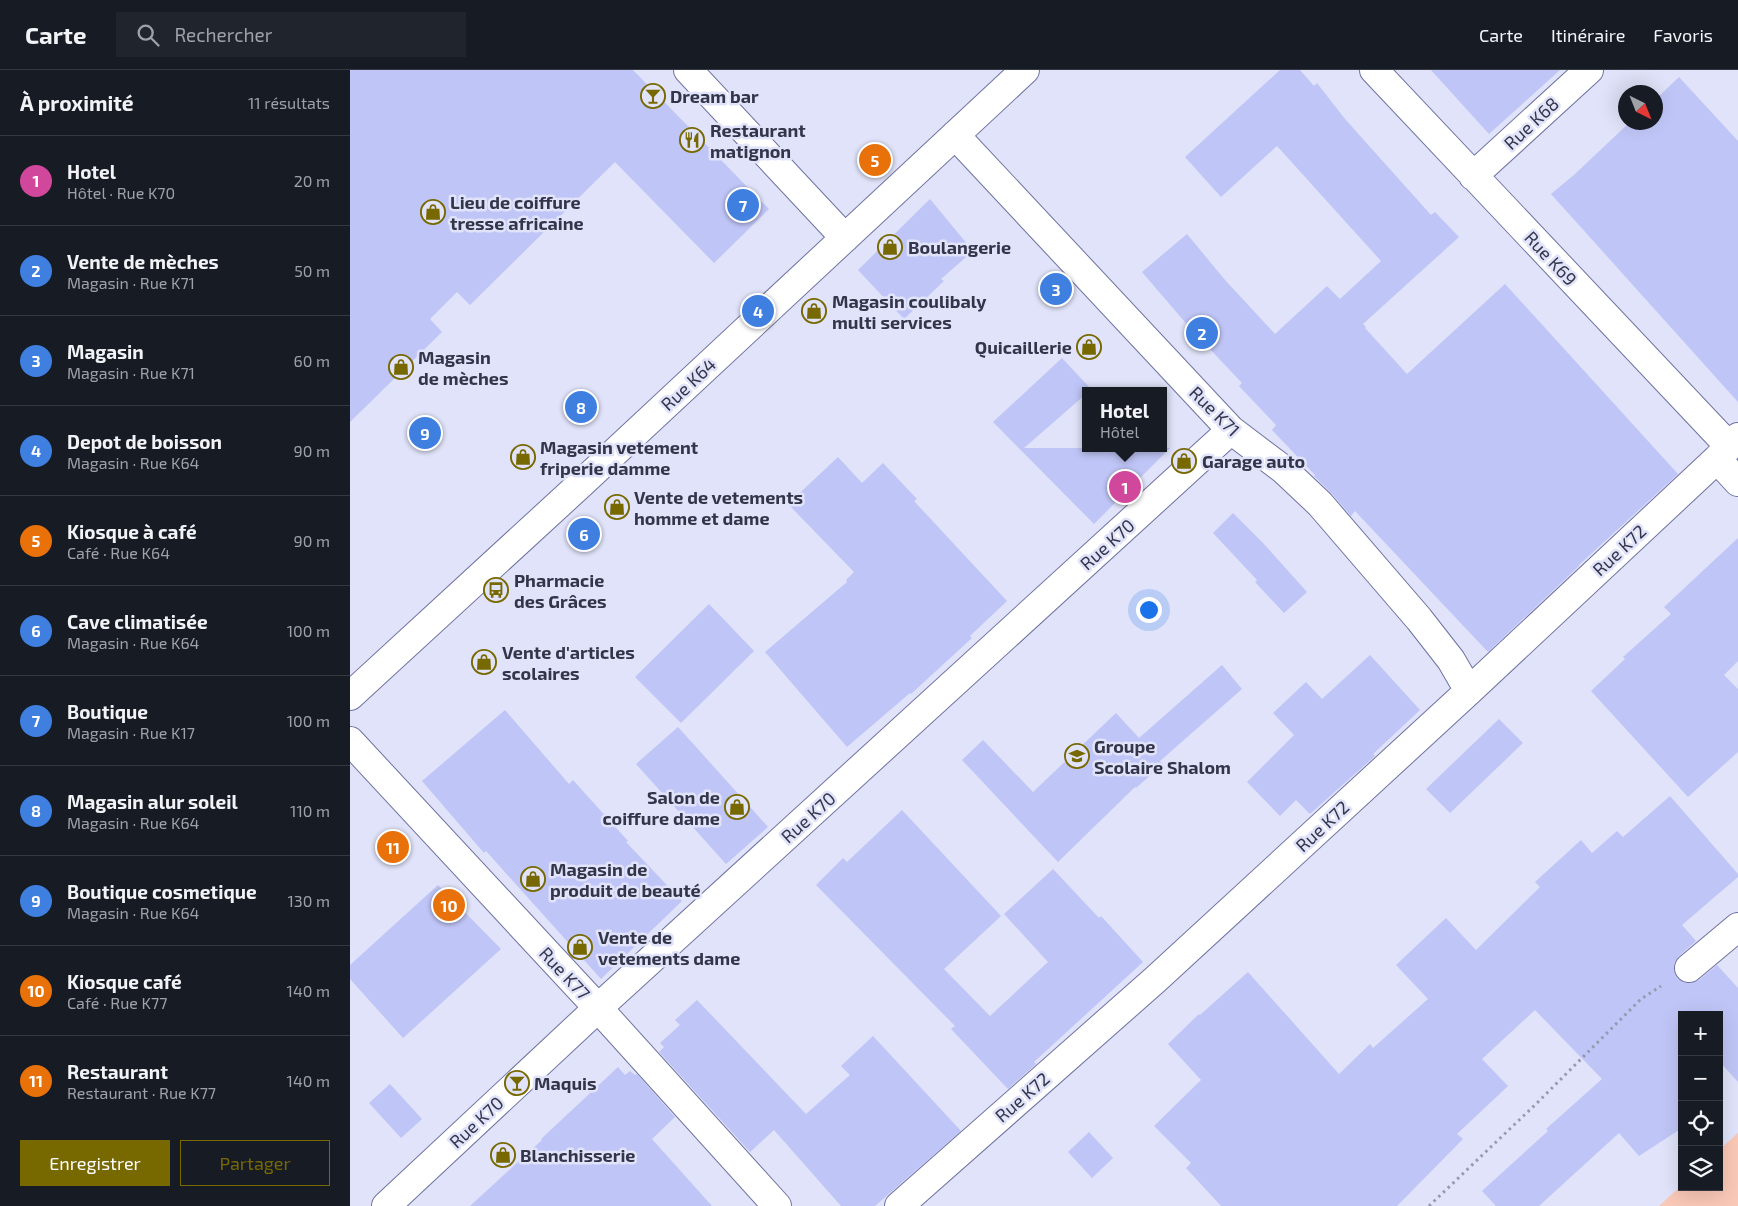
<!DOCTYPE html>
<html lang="fr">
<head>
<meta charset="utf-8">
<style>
  body { margin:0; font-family:"Exo 2",sans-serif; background:#20242c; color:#f1f3f6 }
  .controls { position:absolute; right:15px; bottom:15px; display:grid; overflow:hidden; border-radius:0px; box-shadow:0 5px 20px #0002 }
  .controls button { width:45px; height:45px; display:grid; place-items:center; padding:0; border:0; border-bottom:1px solid #363941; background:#171b24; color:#f1f3f6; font:25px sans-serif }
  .compass { position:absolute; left:1268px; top:15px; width:45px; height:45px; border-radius:50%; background:#171b24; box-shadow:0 5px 20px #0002; rotate:137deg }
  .you { position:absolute; left:798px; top:539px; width:18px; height:18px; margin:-12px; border:4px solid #fff; border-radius:50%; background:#1a73e8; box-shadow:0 0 0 8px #1a73e833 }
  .badge { display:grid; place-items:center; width:32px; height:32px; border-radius:50%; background:#776900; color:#fff; font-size:16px; font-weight:700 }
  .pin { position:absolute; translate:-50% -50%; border:2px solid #fff; box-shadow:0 1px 5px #0006 }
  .popup { position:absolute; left:732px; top:317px; width:85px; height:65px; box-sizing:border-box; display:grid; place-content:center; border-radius:0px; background:#171b24; filter:drop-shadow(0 1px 4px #0005); font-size:16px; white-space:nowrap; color:#9ea1a6 }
  .popup b { font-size:19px; color:#f1f3f6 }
  .popup::after { content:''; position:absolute; left:50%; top:100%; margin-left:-10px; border:10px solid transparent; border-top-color:#171b24 }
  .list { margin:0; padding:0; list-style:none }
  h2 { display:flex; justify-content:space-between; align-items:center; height:65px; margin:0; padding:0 20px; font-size:21px }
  h2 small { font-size:16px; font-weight:400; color:#9ea1a6 }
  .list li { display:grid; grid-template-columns:32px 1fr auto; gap:15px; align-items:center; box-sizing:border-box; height:90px; padding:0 20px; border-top:1px solid #363941 }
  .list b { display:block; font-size:19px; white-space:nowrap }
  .list p { margin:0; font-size:16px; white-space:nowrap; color:#9ea1a6 }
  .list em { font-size:16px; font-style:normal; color:#9ea1a6 }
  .actions { display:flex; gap:10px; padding:15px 20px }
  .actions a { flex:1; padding:11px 0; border:1px solid #776900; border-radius:0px; text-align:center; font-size:18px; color:#776900 }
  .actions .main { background:#776900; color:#fff }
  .icon { flex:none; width:28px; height:28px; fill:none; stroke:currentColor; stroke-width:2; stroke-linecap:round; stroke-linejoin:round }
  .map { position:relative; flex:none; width:1388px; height:1136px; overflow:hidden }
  header { display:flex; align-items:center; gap:30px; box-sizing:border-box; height:70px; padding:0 25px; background:#171b24; border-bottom:1px solid #363941 }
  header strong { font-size:24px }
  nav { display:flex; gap:28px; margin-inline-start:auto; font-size:18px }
  .search { width:350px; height:45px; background:#20242c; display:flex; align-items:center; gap:12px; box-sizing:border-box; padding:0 18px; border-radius:0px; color:#9ea1a6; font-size:19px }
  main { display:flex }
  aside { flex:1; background:#171b24 }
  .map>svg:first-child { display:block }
  .green { fill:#fac8b6 }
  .building { fill:#bfc5f6 }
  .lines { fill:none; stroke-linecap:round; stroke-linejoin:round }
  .minor-casing { stroke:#6e72a2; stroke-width:30 }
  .path { stroke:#979aaf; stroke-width:3; stroke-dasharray:2.5 4; stroke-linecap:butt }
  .minor { stroke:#fff; stroke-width:28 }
  .labels { text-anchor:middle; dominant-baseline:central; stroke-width:5; stroke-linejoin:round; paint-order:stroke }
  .poi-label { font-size:18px; font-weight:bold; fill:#33354a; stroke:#e0e3f9; text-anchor:start }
  .street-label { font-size:18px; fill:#33354a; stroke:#e0e3f9 }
</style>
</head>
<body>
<header>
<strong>Carte</strong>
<div class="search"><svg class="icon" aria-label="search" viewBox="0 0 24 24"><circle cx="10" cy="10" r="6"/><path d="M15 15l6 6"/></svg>Rechercher</div>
<nav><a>Carte</a><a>Itinéraire</a><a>Favoris</a></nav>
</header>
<main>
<aside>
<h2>À proximité<small>11 résultats</small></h2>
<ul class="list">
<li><span class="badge" style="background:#d1479c">1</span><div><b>Hotel</b><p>Hôtel · Rue K70</p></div><em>20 m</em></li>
<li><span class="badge" style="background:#3f7fe0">2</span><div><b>Vente de mèches</b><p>Magasin · Rue K71</p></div><em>50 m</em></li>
<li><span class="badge" style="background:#3f7fe0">3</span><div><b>Magasin</b><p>Magasin · Rue K71</p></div><em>60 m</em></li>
<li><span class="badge" style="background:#3f7fe0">4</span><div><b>Depot de boisson</b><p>Magasin · Rue K64</p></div><em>90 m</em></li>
<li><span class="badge" style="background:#e8710a">5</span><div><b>Kiosque à café</b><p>Café · Rue K64</p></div><em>90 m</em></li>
<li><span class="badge" style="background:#3f7fe0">6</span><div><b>Cave climatisée</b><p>Magasin · Rue K64</p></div><em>100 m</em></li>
<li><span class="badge" style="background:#3f7fe0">7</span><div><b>Boutique</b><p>Magasin · Rue K17</p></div><em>100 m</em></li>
<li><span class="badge" style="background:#3f7fe0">8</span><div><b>Magasin alur soleil</b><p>Magasin · Rue K64</p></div><em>110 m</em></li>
<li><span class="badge" style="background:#3f7fe0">9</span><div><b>Boutique cosmetique</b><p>Magasin · Rue K64</p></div><em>130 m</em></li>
<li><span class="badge" style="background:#e8710a">10</span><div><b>Kiosque café</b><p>Café · Rue K77</p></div><em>140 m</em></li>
<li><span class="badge" style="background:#e8710a">11</span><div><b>Restaurant</b><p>Restaurant · Rue K77</p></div><em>140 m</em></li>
</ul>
<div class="actions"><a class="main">Enregistrer</a><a>Partager</a></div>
</aside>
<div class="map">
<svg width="1388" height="1136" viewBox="0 0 1388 1136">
  <rect width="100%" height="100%" fill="#e0e3f9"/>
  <path class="green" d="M1388,1063V1136H1309L1332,1115V1117H1369V1080Z"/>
  <path class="building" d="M0,0H283L419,139L364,193L265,92L120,235L107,222L80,249L92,262L0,352Z
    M930,0H950L964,16L967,13L995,49L1081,145L1085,142L1109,167L1013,254L1016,257L1015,258L1057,304L1155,214L1328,404L1229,495V496L1138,582L1005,441L1001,446L982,424L964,406L965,405L922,360L926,355L889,316L892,313L840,258L792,202L837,164L875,210L925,264L977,216L990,229L1031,191L927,76L871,127L835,87Z
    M1081,0H1210L1139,64Z
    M1329,7L1388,71V332L1201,124L1225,104L1280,52H1306V29Z
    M580,129L623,181L591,209L594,211L554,249L508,200Z
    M712,288L741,319L736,321V324L674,378H820L744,454L643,352Z
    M488,387L512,413L533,393L567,429L564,431L657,531L620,566L622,568L561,624L560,623L497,677L415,582L497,512L496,510L504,502L438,434Z
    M883,443L913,473L957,522L934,543L905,512L907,510L863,463Z
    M1388,468V591L1374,605L1388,619V682L1338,727L1241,621L1275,589L1273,587L1321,544L1314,537Z
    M359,534L404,581L331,653L285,607Z
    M1020,585L1070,640L1023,684L1025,686L960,744L946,730L930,746L897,712L944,665L923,643L956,612L972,629Z
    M872,595L892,619L810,691L813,694L786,718L785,717L708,792L612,690L633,670L683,722L766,643L789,668Z
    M155,640L219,714L223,710L278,771L276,772L332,831L251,909L136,781L134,783L72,711Z
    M1149,649L1173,673L1100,743L1076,719Z
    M328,657L418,757L376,794L286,694Z
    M1320,726L1388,804V807L1332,855L1346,871L1329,886L1324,893V900L1327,908L1334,913H1341L1349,910L1367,895L1388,918V1012L1369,991V945H1332V1058L1289,1086L1269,1063L1189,1136H1146L1132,1121L1198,1061L1196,1059L1252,1009L1185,940L1132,989L1158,1016L1107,1064L1113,1069L1047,1136H871L836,1098L841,1093L804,1056L851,1010L818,974L849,944L850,945L898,902L989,1004L1020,974L1023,978L1078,929L1046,895L1096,848L1126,880L1190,817L1185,812L1231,770L1242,783L1267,761L1273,767Z
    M552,740L651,846L594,899L640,946L698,892L654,844L703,799L749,848L751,846L793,892L684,992L686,994L658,1019L601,959L605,956L466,815L493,788L497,792Z
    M88,815L151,879L53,968L0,909V895Z
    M347,930L456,1044L500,1005L491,996L523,966L611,1061L525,1136H491L424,1060L400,1082L309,982L314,977L310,973L330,955L325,950Z
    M268,997L275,1005L280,1001L285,1005L287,1004L325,1047L302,1069L362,1136H120L192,1070L191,1069Z
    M40,1014L72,1049L51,1068L19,1033Z
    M739,1062L763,1088L742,1108L718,1082Z"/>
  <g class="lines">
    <defs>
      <path id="minor" d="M338,0L495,168
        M1024,0L1379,376
        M605,65L881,360L934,400L970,434L1069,549L1101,590L1119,621
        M1123,106L1239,0
        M1367,389L1388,412
        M0,626L234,411L675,0
        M0,671L248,938L427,1136
        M1339,898L1388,857
        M36,1136L248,938L881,360
        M549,1136L806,909L1119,621L1367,389L1388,367"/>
    </defs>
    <use href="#minor" class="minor-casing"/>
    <path class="path" d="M1079,1136L1187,1033L1291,929L1311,916"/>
    <use href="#minor" class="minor"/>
  </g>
  <defs>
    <symbol id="bar-ring" viewBox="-11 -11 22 22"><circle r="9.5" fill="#e0e3f9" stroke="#776900" stroke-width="1.5"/><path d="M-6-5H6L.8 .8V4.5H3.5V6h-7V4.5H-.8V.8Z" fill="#776900"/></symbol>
    <symbol id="restaurant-ring" viewBox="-11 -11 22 22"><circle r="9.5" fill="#e0e3f9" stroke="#776900" stroke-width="1.5"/><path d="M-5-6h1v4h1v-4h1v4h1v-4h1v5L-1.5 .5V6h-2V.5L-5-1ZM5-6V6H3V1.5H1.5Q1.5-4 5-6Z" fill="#776900"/></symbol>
    <symbol id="shop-ring" viewBox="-11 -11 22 22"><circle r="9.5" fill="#e0e3f9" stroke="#776900" stroke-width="1.5"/><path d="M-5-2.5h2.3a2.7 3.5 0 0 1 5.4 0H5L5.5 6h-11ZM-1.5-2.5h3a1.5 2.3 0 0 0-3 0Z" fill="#776900"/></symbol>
    <symbol id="bus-ring" viewBox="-11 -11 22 22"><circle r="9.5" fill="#e0e3f9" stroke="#776900" stroke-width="1.5"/><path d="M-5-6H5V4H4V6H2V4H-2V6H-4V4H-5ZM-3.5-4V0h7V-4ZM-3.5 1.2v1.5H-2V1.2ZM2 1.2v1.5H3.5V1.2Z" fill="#776900"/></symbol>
    <symbol id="school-ring" viewBox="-11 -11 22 22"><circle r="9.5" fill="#e0e3f9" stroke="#776900" stroke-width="1.5"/><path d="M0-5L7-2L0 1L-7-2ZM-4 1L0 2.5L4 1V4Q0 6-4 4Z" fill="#776900"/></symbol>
  </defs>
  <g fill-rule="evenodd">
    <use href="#bar-ring" x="289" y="12" width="28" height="28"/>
    <use href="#restaurant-ring" x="328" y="56" width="28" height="28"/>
    <use href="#shop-ring" x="69" y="128" width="28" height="28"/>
    <use href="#shop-ring" x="526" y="163" width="28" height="28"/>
    <use href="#shop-ring" x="450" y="227" width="28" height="28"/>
    <use href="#shop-ring" x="725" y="263" width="28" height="28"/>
    <use href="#shop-ring" x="37" y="283" width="28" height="28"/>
    <use href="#shop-ring" x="159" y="373" width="28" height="28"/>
    <use href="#shop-ring" x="820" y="377" width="28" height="28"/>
    <use href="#shop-ring" x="253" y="423" width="28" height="28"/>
    <use href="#bus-ring" x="132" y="506" width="28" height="28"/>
    <use href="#shop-ring" x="120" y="578" width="28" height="28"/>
    <use href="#school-ring" x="713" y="672" width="28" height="28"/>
    <use href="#shop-ring" x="373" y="723" width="28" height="28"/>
    <use href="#shop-ring" x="169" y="795" width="28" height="28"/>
    <use href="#shop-ring" x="216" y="863" width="28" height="28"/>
    <use href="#bar-ring" x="153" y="999" width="28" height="28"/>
    <use href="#shop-ring" x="139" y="1071" width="28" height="28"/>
  </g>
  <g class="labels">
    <g class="poi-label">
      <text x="320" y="26">Dream bar</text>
      <text x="360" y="60">Restaurant<tspan x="360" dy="21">matignon</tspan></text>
      <text x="100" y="132">Lieu de coiffure<tspan x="100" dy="21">tresse africaine</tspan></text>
      <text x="558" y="177">Boulangerie</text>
      <text x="482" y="231">Magasin coulibaly<tspan x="482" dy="21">multi services</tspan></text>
      <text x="722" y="277" text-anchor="end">Quicaillerie</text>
      <text x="68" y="287">Magasin<tspan x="68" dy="21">de mèches</tspan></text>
      <text x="190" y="377">Magasin vetement<tspan x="190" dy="21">friperie damme</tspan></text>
      <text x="852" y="391">Garage auto</text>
      <text x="284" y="427">Vente de vetements<tspan x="284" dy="21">homme et dame</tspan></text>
      <text x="164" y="510">Pharmacie<tspan x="164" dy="21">des Grâces</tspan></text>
      <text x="152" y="582">Vente d'articles<tspan x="152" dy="21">scolaires</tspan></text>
      <text x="744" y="676">Groupe<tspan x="744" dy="21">Scolaire Shalom</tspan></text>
      <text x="370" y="727" text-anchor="end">Salon de<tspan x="370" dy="21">coiffure dame</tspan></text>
      <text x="200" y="799">Magasin de<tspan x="200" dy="21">produit de beauté</tspan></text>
      <text x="248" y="867">Vente de<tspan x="248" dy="21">vetements dame</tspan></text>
      <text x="184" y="1013">Maquis</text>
      <text x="170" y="1085">Blanchisserie</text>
    </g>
    <g class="street-label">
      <text transform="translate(1181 53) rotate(-43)">Rue K68</text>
      <text transform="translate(1201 188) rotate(47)">Rue K69</text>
      <text transform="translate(338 314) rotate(-43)">Rue K64</text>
      <text transform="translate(865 341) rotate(45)">Rue K71</text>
      <text transform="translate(757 474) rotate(-42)">Rue K70</text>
      <text transform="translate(1269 480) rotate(-43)">Rue K72</text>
      <text transform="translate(458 747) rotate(-42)">Rue K70</text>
      <text transform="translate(972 756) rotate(-43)">Rue K72</text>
      <text transform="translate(215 903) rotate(47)">Rue K77</text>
      <text transform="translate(672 1027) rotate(-41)">Rue K72</text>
      <text transform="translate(126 1052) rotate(-43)">Rue K70</text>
    </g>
  </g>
</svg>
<div class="controls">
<button>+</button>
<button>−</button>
<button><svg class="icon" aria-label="locate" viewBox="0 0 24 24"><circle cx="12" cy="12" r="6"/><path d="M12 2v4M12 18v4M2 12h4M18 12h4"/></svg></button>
<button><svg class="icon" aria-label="layers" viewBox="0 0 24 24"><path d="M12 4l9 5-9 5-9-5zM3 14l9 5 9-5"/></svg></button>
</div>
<svg class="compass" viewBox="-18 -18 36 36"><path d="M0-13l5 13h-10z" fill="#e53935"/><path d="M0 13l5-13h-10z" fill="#9ea1a6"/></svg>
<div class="you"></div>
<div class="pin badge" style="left:775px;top:417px;background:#d1479c">1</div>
<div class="popup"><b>Hotel</b>Hôtel</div>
<div class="pin badge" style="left:852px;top:263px;background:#3f7fe0">2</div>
<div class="pin badge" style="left:706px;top:219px;background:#3f7fe0">3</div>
<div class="pin badge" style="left:408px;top:241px;background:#3f7fe0">4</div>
<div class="pin badge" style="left:525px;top:90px;background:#e8710a">5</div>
<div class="pin badge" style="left:234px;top:464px;background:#3f7fe0">6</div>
<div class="pin badge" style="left:393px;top:135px;background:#3f7fe0">7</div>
<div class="pin badge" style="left:231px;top:337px;background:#3f7fe0">8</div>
<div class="pin badge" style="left:75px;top:363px;background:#3f7fe0">9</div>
<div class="pin badge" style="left:99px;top:835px;background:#e8710a">10</div>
<div class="pin badge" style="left:43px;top:777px;background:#e8710a">11</div>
</div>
</main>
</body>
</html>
